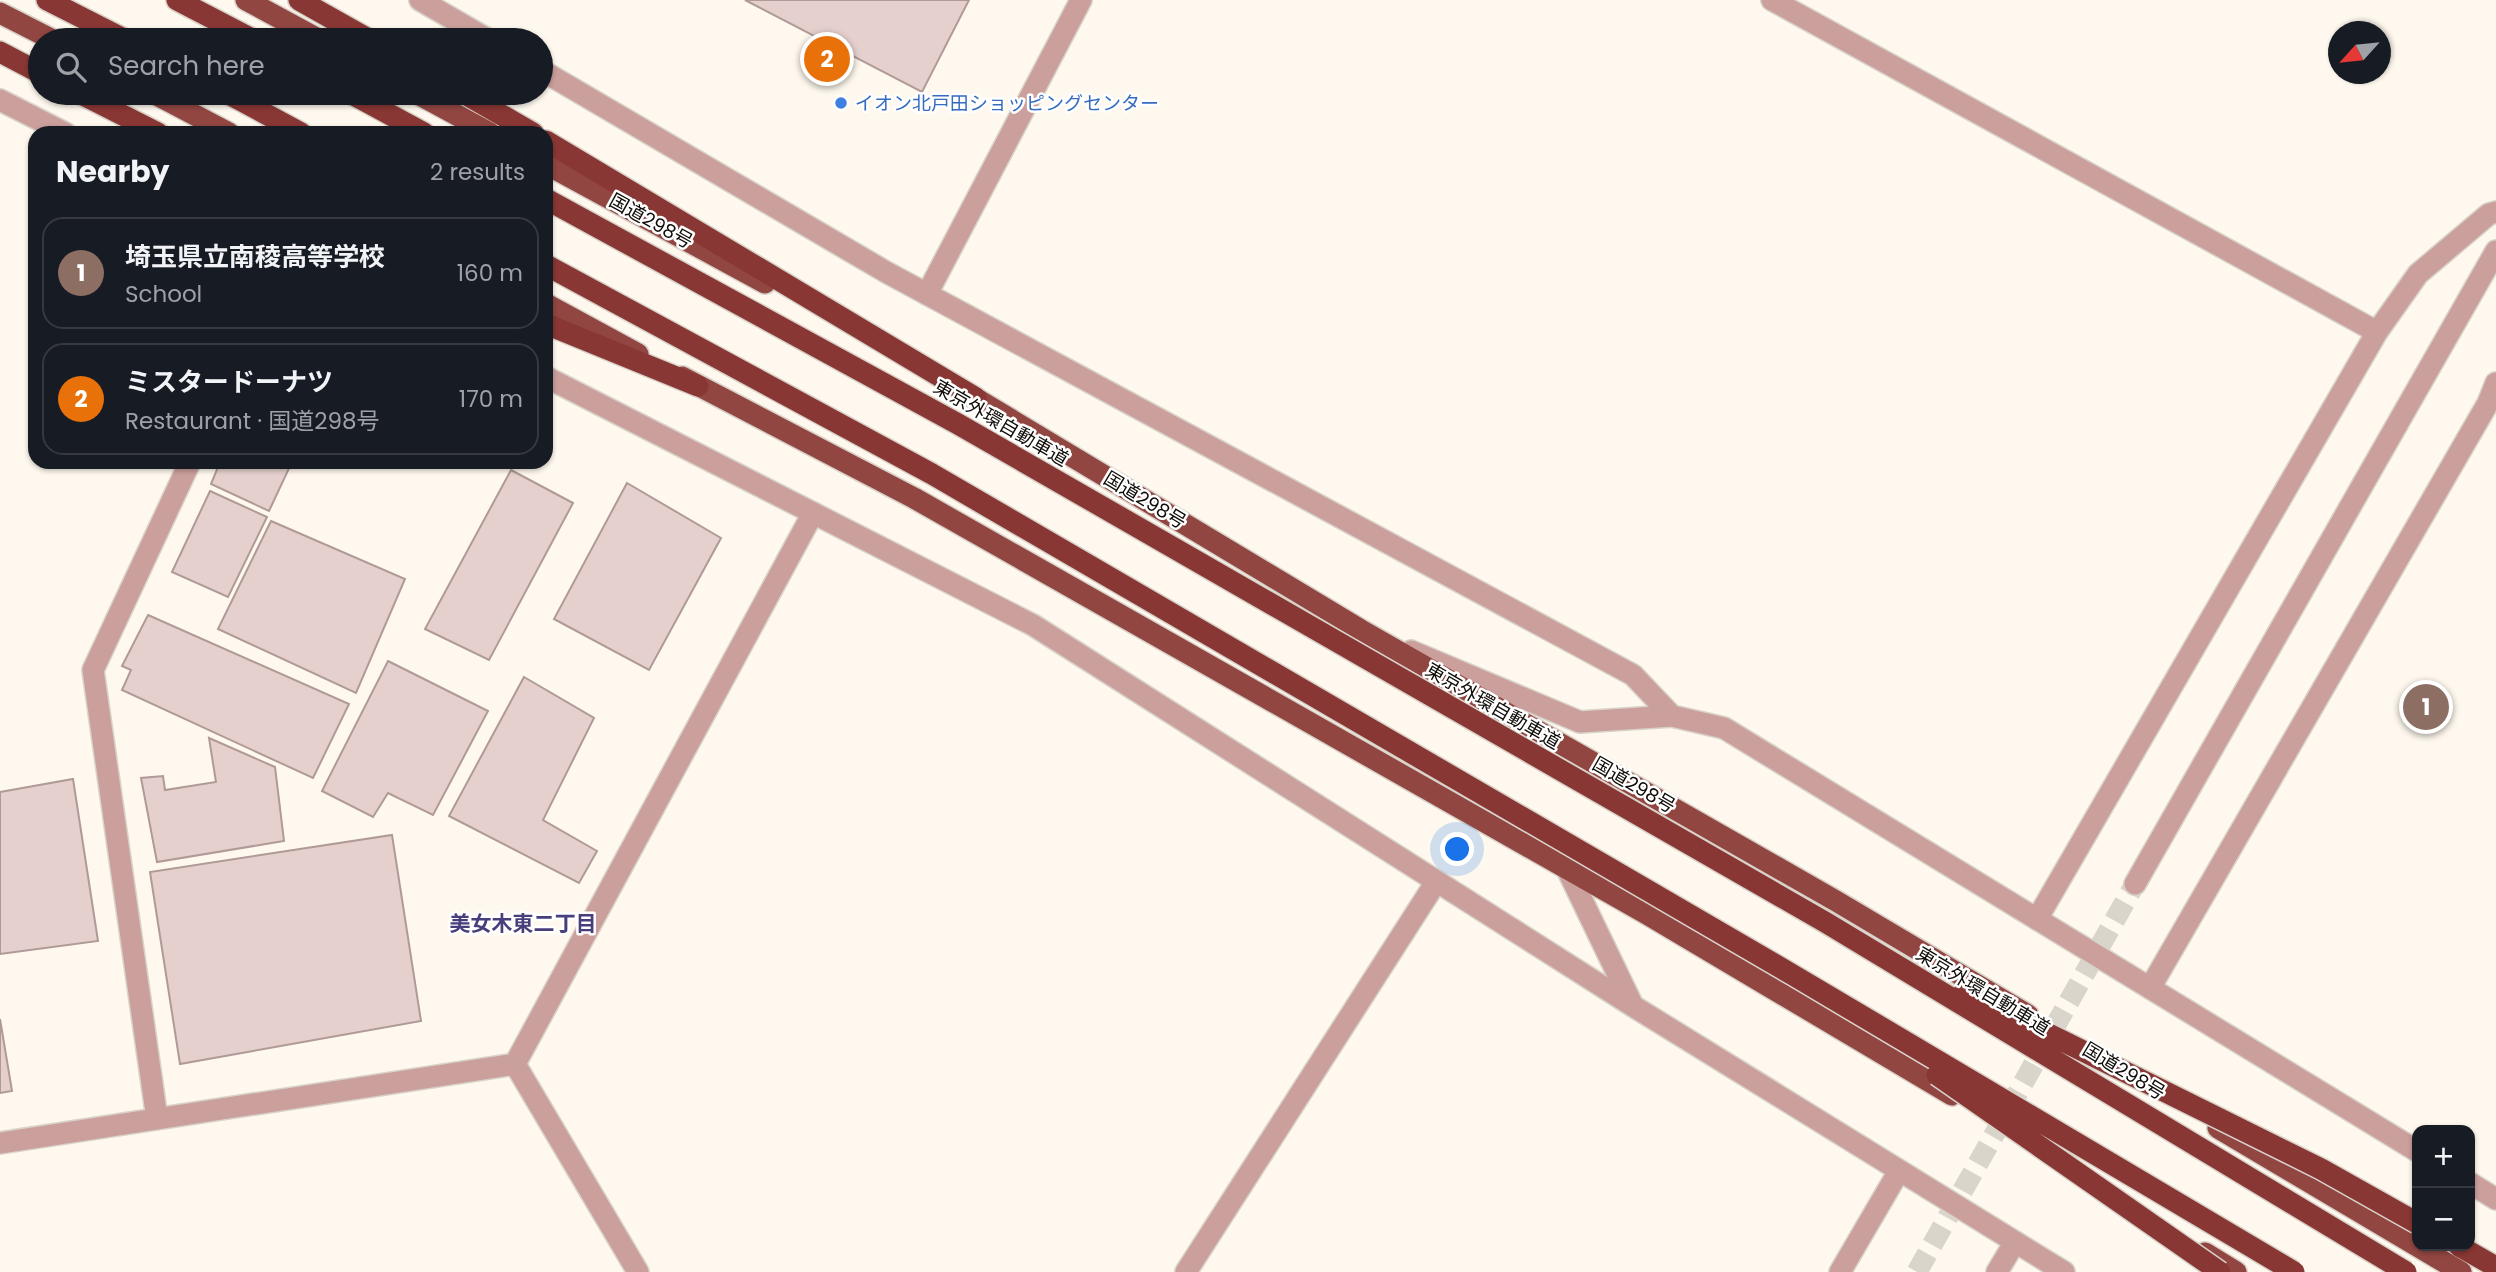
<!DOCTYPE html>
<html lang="en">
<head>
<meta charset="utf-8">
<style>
  body { margin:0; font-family:Poppins,"Noto Sans JP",sans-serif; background:#20242c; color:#f1f3f6 }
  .controls { position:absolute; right:21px; bottom:21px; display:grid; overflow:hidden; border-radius:14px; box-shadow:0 2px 5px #0004 }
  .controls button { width:63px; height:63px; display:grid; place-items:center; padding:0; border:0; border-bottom:2px solid #363941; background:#171b24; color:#f1f3f6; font:35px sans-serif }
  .compass { position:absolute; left:2328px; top:21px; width:63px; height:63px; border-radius:50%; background:#171b24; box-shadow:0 2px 5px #0004; rotate:243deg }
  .you { position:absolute; left:1458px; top:850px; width:24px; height:24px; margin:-18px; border:5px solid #fff; border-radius:50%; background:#1a73e8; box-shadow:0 0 0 10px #1a73e833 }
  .badge { display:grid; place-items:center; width:46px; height:46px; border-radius:50%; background:#8c9099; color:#fff; font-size:23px; font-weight:700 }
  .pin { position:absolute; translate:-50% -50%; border:4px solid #fff; box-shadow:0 2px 7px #0006 }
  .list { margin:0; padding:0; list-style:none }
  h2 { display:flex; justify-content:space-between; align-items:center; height:91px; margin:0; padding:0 28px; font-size:30px }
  h2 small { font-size:23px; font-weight:400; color:#9ea1a6 }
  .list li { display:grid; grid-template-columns:46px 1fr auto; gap:21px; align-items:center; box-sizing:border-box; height:112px; margin:0 14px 14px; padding:0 14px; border:2px solid #363941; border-radius:21px }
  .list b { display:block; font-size:26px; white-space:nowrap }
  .list p { margin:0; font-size:23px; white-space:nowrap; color:#9ea1a6 }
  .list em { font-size:23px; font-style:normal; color:#9ea1a6 }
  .icon { flex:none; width:38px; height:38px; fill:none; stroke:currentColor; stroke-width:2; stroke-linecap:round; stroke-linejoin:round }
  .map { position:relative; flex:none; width:2496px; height:1272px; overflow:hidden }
  .search { position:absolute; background:#171b24; box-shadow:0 2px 5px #0004; left:28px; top:28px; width:525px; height:77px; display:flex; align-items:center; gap:18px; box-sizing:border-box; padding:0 24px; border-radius:38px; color:#9ea1a6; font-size:26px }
  .panel { position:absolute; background:#171b24; box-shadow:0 2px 5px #0004; left:28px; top:126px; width:525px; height:343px; border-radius:21px }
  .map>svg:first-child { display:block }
  .building { fill:#e5d0cd; stroke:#af9a98; stroke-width:2 }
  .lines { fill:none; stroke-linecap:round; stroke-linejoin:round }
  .tertiary-tunnel { stroke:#dad5cb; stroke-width:21; stroke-dasharray:21 10; stroke-linecap:butt }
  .minor-casing { stroke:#d8d2c9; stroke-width:24 }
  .tertiary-casing { stroke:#d8d2c9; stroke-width:24 }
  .trunk-casing { stroke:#d8d2c9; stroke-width:24 }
  .motorway-casing { stroke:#d8d2c9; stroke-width:24 }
  .minor { stroke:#ca9f9c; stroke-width:21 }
  .tertiary { stroke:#ca9f9c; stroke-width:21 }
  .trunk { stroke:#924642; stroke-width:21 }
  .motorway { stroke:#893734; stroke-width:21 }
  .motorway-bridge-casing { stroke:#d8d2c9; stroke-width:24; stroke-linecap:butt }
  .motorway-bridge { stroke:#893734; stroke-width:21 }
  .shop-dot { fill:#3f7fe0; stroke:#fff; stroke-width:2.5 }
  .labels { text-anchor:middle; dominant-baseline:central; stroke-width:5; stroke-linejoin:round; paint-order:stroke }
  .shop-label { font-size:19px; fill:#366cbe; stroke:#fff; text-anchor:start }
  .street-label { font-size:19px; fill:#0f0c07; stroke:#fff }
  .neighbourhood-label { font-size:21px; font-weight:bold; fill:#483e7b; stroke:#fff }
</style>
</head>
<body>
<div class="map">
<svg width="2496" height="1272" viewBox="0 0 2496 1272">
  <rect width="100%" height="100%" fill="#fef8ee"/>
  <path class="building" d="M745,0H969L922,92Z
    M220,462H292L269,511L211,484Z
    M511,470L573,503L489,660L425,629Z
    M627,483L721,538L649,670L554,619Z
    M210,491L267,517L228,597L172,572Z
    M271,521L405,579L356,693L218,629Z
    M148,615L349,704L313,778L122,690L131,670L122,666Z
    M388,661L488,711L433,815L388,793L373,817L322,791Z
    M524,677L594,718L543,820L597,851L579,883L449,816Z
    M209,738L275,767L284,841L157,862L141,778L163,776L165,790L216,782Z
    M73,779L98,941L0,954V792Z
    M392,835L421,1021L180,1064L150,872Z
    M0,1019L12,1091L0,1093Z"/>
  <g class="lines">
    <path class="tertiary-tunnel" d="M1917,1272L2135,884"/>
    <defs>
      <path id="minor" d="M1772,0L2377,332
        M927,294L1081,0
        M2037,919L2377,332L2418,274L2489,214L2496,212
        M2150,988L2488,403L2496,383
        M515,1064L638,1272
        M157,1119L93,670L190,462
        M0,1143L515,1064L813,513
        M1186,1272L1436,882
        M1840,1272L1899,1171
        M1997,1272L2015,1242"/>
      <path id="tertiary" d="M420,0L489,40
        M541,70L886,272L1633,675L1672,716
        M0,100L65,133
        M546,377L1033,625L1633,1006L2064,1272
        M1411,651L1580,722L1672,716L1724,728L2417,1151
        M1567,869L1633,1006
        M2135,884L2496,251
        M2470,1183L2496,1199"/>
      <path id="trunk" d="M246,0L320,40
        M0,13L53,40
        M153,93L229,133
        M416,93L490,133
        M546,164L765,283
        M546,304L638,354
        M682,377L914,498L1647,914L1952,1095
        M960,389L1361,630L1836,901L2028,1015
        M2218,1128L2461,1272
        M2205,1253L2236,1272"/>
      <path id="motorway" d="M47,0L126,40
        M177,0L254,40
        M299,0L370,40
        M0,52L40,73
        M79,93L158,133
        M227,93L301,133
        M350,93L424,133
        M463,93L533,133
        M546,141L976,398
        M546,324L698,386
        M2459,1246L2496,1267"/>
    </defs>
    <use href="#minor" class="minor-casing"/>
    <use href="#tertiary" class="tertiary-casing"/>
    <use href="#trunk" class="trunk-casing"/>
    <use href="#motorway" class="motorway-casing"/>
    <use href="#minor" class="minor"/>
    <use href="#tertiary" class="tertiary"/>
    <use href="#trunk" class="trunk"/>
    <use href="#motorway" class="motorway"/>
    <defs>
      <path id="motorway-bridge" d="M546,199L958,424L1825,922L2406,1272
        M546,265L932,474L1793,975L2294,1272
        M1964,992L2321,1169L2417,1223
        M1937,1075L2220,1272"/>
    </defs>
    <use href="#motorway-bridge" class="motorway-bridge-casing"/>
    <use href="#motorway-bridge" class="motorway-bridge"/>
  </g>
  <circle class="shop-dot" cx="841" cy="103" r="7"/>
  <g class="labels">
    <g class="shop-label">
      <text x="855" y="103">イオン北戸田ショッピングセンター</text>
    </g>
    <g class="street-label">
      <text transform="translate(651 221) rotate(29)">国道298号</text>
      <text transform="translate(1001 423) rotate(30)">東京外環自動車道</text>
      <text transform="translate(1145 500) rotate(31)">国道298号</text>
      <text transform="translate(1493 706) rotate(30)">東京外環自動車道</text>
      <text transform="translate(1634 785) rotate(30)">国道298号</text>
      <text transform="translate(1983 991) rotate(31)">東京外環自動車道</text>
      <text transform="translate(2124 1071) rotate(31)">国道298号</text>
    </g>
    <g class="neighbourhood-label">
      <text x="523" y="923">美女木東二丁目</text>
    </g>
  </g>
</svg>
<div class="controls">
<button>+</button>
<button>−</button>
</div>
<svg class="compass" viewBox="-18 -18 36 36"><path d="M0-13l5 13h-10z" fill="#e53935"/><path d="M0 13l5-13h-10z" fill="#9ea1a6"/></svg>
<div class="you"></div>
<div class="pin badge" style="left:2426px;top:707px;background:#8d6e63">1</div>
<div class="pin badge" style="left:827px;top:59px;background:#e8710a">2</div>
<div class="search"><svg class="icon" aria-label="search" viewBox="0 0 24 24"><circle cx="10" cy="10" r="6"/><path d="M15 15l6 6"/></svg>Search here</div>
<section class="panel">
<h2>Nearby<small>2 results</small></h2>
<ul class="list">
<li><span class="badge" style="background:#8d6e63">1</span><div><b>埼玉県立南稜高等学校</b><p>School</p></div><em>160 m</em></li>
<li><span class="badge" style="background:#e8710a">2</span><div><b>ミスタードーナツ</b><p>Restaurant · 国道298号</p></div><em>170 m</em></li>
</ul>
</section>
</div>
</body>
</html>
